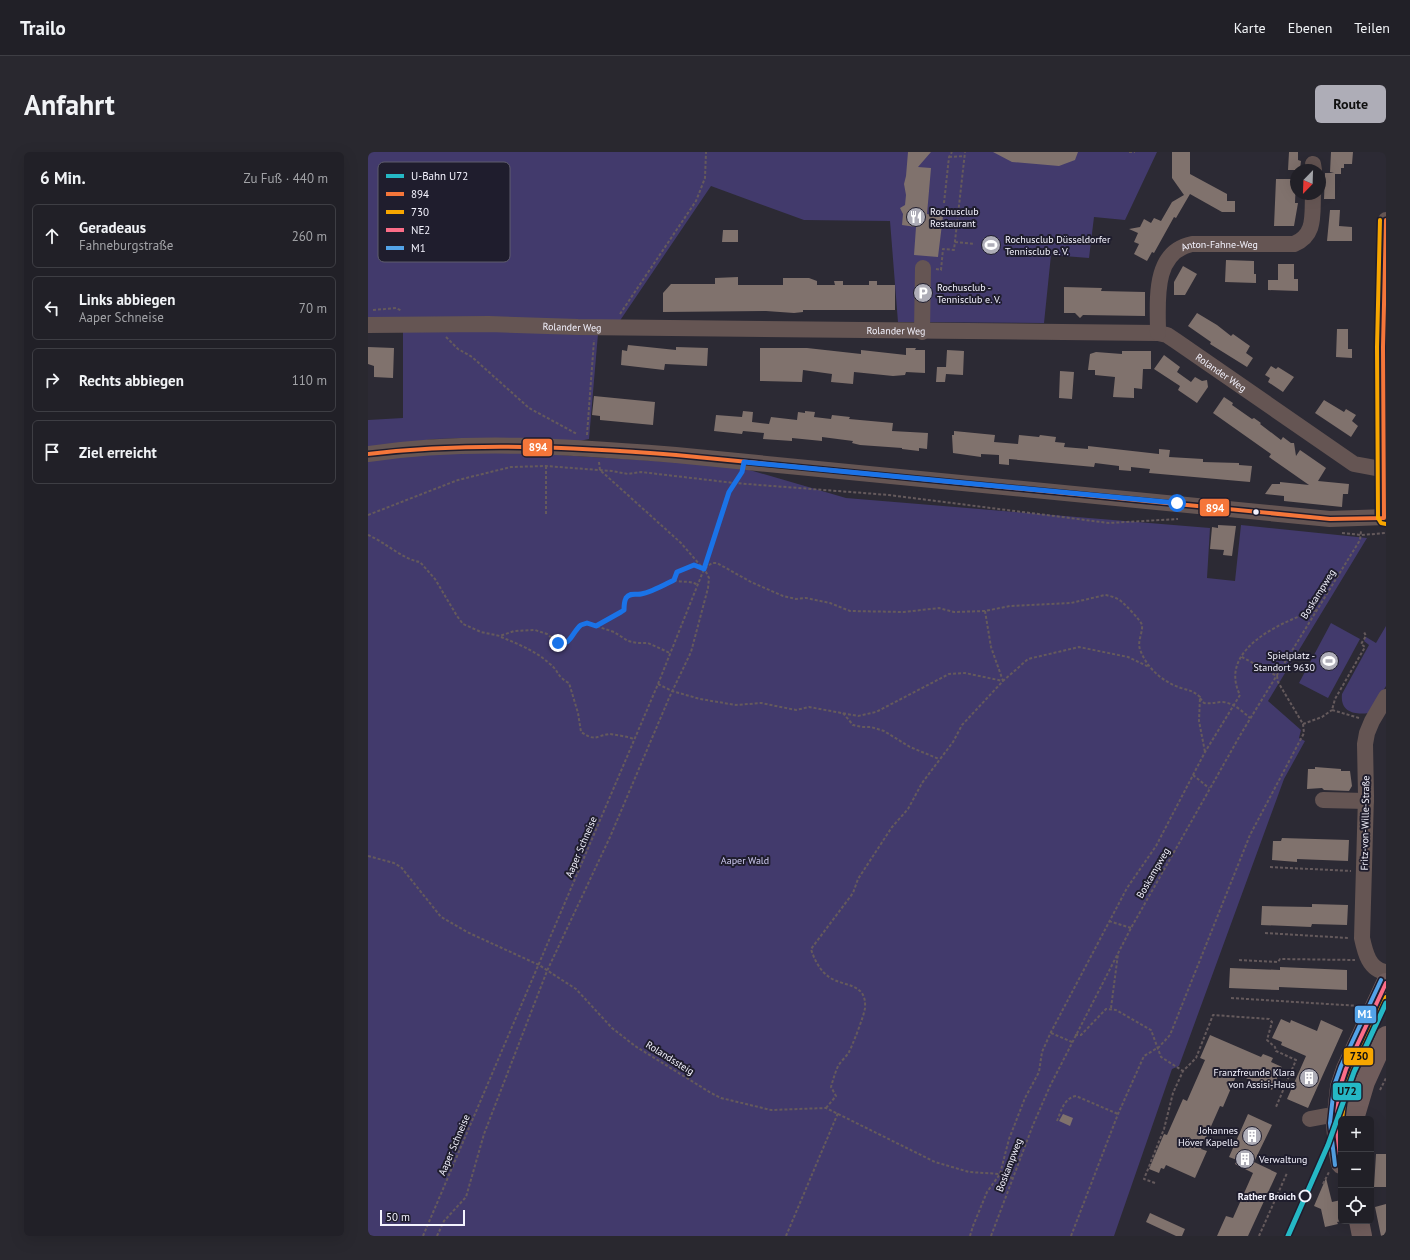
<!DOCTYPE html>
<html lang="de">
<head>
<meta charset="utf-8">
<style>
  body { margin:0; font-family:"PT Sans",sans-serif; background:#29282f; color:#f1f3f6 }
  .controls { position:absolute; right:12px; bottom:12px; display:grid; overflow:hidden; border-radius:6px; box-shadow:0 4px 16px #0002 }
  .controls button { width:36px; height:36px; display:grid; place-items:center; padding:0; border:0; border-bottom:1px solid #3e3e44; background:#212027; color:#f1f3f6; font:20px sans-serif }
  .compass { position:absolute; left:922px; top:12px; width:36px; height:36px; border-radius:50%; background:#212027; box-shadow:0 4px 16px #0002; rotate:203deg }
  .scale { position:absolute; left:12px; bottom:10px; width:85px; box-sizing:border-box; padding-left:4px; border:2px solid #f4f3fe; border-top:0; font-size:11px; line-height:14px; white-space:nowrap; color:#f4f3fe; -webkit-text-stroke:3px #1f1d2d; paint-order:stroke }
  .stop { position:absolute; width:12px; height:12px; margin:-9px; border:3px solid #1a73e8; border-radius:50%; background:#fff }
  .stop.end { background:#1a73e8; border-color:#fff; box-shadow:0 1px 4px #0008 }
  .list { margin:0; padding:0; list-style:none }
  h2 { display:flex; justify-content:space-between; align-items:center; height:52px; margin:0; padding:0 16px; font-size:17px }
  h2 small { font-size:13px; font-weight:400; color:#a2a3a7 }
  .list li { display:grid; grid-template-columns:26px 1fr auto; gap:12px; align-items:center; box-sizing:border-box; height:64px; margin:0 8px 8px; padding:0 8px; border:1px solid #3e3e44; border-radius:6px }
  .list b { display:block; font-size:15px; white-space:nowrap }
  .list p { margin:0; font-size:13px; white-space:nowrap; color:#a2a3a7 }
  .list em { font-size:13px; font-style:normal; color:#a2a3a7 }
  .icon { flex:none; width:22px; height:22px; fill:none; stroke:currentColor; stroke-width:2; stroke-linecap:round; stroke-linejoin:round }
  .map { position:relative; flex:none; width:1018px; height:1084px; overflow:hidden; border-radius:6px }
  header { display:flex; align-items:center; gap:24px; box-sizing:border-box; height:56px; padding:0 20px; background:#212027; border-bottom:1px solid #3e3e44 }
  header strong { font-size:19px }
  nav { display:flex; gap:22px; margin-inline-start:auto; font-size:14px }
  .intro { display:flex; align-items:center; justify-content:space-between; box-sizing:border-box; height:96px; padding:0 24px }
  h1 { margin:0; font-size:28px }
  .button { padding:10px 18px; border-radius:6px; background:#aeadb7; color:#111; font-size:14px; font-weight:700 }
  main { display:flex; gap:24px; padding:0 24px }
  aside { flex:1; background:#212027; border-radius:6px; box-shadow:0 4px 16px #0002 }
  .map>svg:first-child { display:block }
  .green { fill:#423a6c }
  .building { fill:#80726d }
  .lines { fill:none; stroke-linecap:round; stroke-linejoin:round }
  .path { stroke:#655a5c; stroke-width:2; stroke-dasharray:3 2; stroke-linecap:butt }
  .minor { stroke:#655553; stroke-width:16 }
  .major { stroke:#705d5c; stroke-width:20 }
  .bus-1-casing { stroke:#1f1d2d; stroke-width:7 }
  .bus-2-casing { stroke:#1f1d2d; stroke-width:7 }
  .bus-3-casing { stroke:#1f1d2d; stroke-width:7 }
  .bus-4-casing { stroke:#1f1d2d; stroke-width:7 }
  .bus-1 { stroke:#f5763a; stroke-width:4 }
  .bus-2 { stroke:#f7a600; stroke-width:4 }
  .bus-3 { stroke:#fb6d88; stroke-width:4 }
  .bus-4 { stroke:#53a3e8; stroke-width:4 }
  .metro-1-casing { stroke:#1f1d2d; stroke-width:8 }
  .metro-1 { stroke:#25b8c5; stroke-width:5 }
  .route { stroke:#1a73e8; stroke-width:5 }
  .bus-dot { fill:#f4f3fe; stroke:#1f1d2d; stroke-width:1.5 }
  .stop-dot { fill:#1f1d2d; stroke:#f4f3fe; stroke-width:2 }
  .labels { text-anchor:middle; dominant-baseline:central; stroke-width:4; stroke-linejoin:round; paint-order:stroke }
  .poi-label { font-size:10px; fill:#f4f3fe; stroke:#1f1d2d; text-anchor:start }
  .street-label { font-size:10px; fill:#f4f3fe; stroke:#1f1d2d }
  .park-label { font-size:10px; fill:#cfccf1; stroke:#1f1d2d }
  .stop-label { font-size:10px; font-weight:bold; fill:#f4f3fe; stroke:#1f1d2d; text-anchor:end }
  .key { fill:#1f1d2d; stroke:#5f5d6c; stroke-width:1 }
  .key-label { font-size:11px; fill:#f4f3fe }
  .line-badge { stroke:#1f1d2d; stroke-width:1.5 }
  .badge-label { font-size:11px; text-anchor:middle; font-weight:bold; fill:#fff }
  .pale-badge-label { font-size:11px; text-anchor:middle; font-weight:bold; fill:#111 }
</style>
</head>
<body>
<header>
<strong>Trailo</strong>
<nav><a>Karte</a><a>Ebenen</a><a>Teilen</a></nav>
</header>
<div class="intro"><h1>Anfahrt</h1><a class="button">Route</a></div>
<main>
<aside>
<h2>6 Min.<small>Zu Fuß · 440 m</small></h2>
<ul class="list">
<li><svg class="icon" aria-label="ahead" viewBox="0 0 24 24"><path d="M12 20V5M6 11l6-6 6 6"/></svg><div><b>Geradeaus</b><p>Fahneburgstraße</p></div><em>260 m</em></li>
<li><svg class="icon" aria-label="left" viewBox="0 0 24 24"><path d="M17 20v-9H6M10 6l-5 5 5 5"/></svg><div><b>Links abbiegen</b><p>Aaper Schneise</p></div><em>70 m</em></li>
<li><svg class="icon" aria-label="right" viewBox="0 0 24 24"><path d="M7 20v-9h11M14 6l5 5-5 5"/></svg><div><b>Rechts abbiegen</b></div><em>110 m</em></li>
<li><svg class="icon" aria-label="arrive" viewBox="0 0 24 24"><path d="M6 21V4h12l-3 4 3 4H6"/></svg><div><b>Ziel erreicht</b></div></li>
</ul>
</aside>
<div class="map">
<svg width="1018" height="1084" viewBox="0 0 1018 1084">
  <rect width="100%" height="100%" fill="#2c2a34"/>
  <path class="green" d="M0,0H789L757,68L726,65L721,106L683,103L676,171L530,170L522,69L436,68L343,34L249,173L230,182L221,287L207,290L107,286L66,287L0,296V268L35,266V176H0Z
    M95,297L368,314L478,346L842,376L839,426L867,429L873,373L999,386L900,549L933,578L931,586L937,589L916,627L811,914L804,917L746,1084H0V307Z
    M963,471L992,487L960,546L931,531Z
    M1018,474V534L1001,561C986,563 972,560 974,542L1001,493L996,489L998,485L1008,491Z"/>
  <path class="building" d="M540,0H563L550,15L563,16L559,62L575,64L570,105L546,103L548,75L534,73L535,62L532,56L537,53L538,43L536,32L538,24Z
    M625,0H710L707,8L691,14L644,10Z
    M804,0H822V22L859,42V49H867V60H854L822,42L808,66L806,65L786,101L784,100L779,109L766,102L771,92L766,90L770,81L761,77L772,75L776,67L783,71L786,66L793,69L804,50L816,43L804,26Z
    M921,0H930V8L933,9L932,18H920Z
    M963,0H985L984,12H976V16H973V22H967V47H956L957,21H966L962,20Z
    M908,27H928L927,51H930L926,74H906Z
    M962,58H972L971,74L984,75V89H959Z
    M355,78H370V90H354Z
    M858,108L886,109V122H888V131L857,130Z
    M910,112H926V127H930V139L900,138V128H910Z
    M815,114L829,122L817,143H806V130Z
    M370,125V133H415V126H441L449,129V133H467L466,129H475V133H501V129H509V133H527V158H435V160L426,161L398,159L295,160V141L303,132H347V126Z
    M696,135L734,136L733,139L777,140V164L715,163L712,166L707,161H696Z
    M829,161L849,173L863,184L865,182L882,194L878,201L885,206L879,215L842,192L843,190L820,174Z
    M969,177H980V197H984V206L968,205Z
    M260,193L308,198V195L340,196L339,214L297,212L296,218L253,213L254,198L259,199Z
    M0,195L26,196L25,226L6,225V214L0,212Z
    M392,196H439L493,202V198L538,203V196H548L547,198H557V221L538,220L537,223L525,224L486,220L485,232L463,230L464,222L435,218L434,230L392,229Z
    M579,198L596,199L595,223L578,222L577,230H568L569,215H578Z
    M754,199H783V217H775L774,237L766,236V246L745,245L747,225L727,223V218H720L722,202L728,200L754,202Z
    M796,203L812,215L809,220L823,230L827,225L834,229L839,228L840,235L829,251L810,238L812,234L786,217Z
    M903,214L908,217L910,215L926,225L915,240L900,230L902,226L897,223Z
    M692,219L706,220L704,247L691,246Z
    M226,244L287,250L285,273L232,268V264L224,263Z
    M856,245L865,251L864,253L884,267L886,266L893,271L892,272L913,288L915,285L923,291H926L928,304L932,298L958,316L950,329L981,332L980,342H975L974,355L916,349V344L897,342L904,332H912V330L941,333L901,305L903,302L845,261Z
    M956,248L976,260L978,257L988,263L984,269L990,274L983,285L947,261Z
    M375,259L385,260L384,270L401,272L403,265L429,268L430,260L437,261V259L447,260L446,265L463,267L464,263L482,265L481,267L525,271L524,279L560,281L559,297L551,296V299L534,297V296L492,293L484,291L485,289L454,285V289L424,286V289L395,287L396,281L375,279L374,282L346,279L348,263L374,265Z
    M586,279L627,283L626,290L650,292L651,283L671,285L672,283L688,285L687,290L697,291L696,295L720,297V294L791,302V297L802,298L801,305L835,307V310L871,311V313L884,314L882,330L781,321L782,317L763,315V319L751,318V314L727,311L726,315L641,307V313L631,312V303L613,302V305L585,301L584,283H586Z
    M850,373L868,374L864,404L855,403L856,398L842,397L844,375L850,376Z
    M947,615L973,617V619H982L984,634L981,639L956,638L954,636L939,637L940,617H947Z
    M914,686L981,688L980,709L929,707V710L904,708L905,689H913Z
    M944,752L980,753L979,773L944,772L943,775L893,773L894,754L944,755Z
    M912,815L979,818V838L911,835V838L861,836L862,816L912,818Z
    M913,867L922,871L923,868L949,879L953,868L975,878L940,956L919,947L938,904L913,893L914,890L904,886Z
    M842,883L893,905L895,902L905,906L903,910L914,915L904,938L869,922L855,955L852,954L833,997L839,999L827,1026L798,1013L796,1017L793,1016L791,1021L781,1017L796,982L799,983L815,947L819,949L837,908L832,906Z
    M695,962L705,966L702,974L691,969Z
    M880,962L904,973L886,1010L909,1021L880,1084H849L858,1064L865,1066L885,1021L867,1012L869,1008L861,1005Z
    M1008,1002H1018V1035H1006Z
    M958,1026L964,1050L973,1048V1069L969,1070L970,1072L957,1075L953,1057L946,1054Z
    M1018,1052V1084H1013L1007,1055Z
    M782,1061L817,1077L814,1084H808L778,1070Z"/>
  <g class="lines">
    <path class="path" d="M761,0H767
      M581,5L597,4
      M576,51L581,5L584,0
      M587,90L607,92
      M568,117L573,118L575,97L586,98L597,0
      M5,158L28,156L34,159
      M252,162L328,49L337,26L338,0
      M78,185L90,197L104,205L161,256L209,282
      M219,283L226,188
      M178,362V314
      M0,363L90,328L143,315L178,314L244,319L260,322L273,320L366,331L521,343L741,371L810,367
      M974,381L993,383L1018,381
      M0,383C17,390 34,407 52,410L67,427L89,464L95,472L113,480L132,484L146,479L167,478L179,482L190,491L195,492L199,490L209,476L213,473L219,471L246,480L260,489L269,491H280L302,501
      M306,428C314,431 322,428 330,433
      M617,459L623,495L635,529
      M228,474L256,458C256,455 257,449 258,446C262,440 268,443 273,442C282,441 298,432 306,428L309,421L326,413L336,417L344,411H349L383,430L415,444L428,447L438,446L462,451L482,459L536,460L571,456L586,460L617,459L642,454L703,451L737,443C743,444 750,446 754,450C758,453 773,469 774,473C775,482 768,490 773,500C780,517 795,530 813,536C820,538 826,539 832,545L831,569L837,600
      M133,485C150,492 168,499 182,512C191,519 189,525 201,531L210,561L213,580C227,589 226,585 241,582C245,582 261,585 266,587
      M290,532L304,539L332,547L368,553L393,551L428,558L441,555L490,564L508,560L581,522L597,521L635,529
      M832,546L836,551C844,552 848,550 855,550C866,551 875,560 882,566
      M475,561L485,573L494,575H503L516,579L542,595L571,607
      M991,566L964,558L967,547L997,495L993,492L998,484L996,480
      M935,572L954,565L964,558
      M825,623L841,636
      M0,704L26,711L33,715L73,765L99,780L171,813L194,828L208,837L244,876L267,894L343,941L353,946L403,958L458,956L567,1010L601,1020L632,1022L644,1026
      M902,715L983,719
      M741,769L763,776
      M897,781L981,786
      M871,808L910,810L912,807L987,808
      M863,846L992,854
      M743,856L750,802
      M683,881L704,890
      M707,883H713L738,857L748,858L783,878L793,905L815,919
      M1012,938L1018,926
      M458,956L468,944L463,935C465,928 467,921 470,914C473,909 478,905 481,900C485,892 496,864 497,856C499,830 475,835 461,825C452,819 446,807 443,797L485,741L490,727L524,675L540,657L554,631L585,590L594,573L635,529L660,507L711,495L760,505L781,515
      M689,969C693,959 696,946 708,944L750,962
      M633,1022L652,1004
      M787,1031L776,1027L796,977L805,941L815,919L828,906L845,863L901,867L904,870L899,888L907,895L908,899L928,908L908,955
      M955,1032L961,1020
      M55,1084L290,532L336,417L361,340L372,322
      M69,1084L76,1069L98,1045L116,982L179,819L242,685L301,546L323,500L340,436L341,426L338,420L313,391L232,318L231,310
      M418,1084L470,961
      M602,1084L605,1074L619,1040L632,1022L641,987L657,946L671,920L674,900L683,880L759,736L788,694L837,600L872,543C849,497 915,469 949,458
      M623,1084L665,973L682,934L763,776L874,580L992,388L993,379
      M703,1084L750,962L776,904L791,895L802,883L882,683L936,581L935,572L910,530L909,524L872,504
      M891,1084L919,1021"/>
    <g class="minor">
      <path d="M945,12L946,18"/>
      <path id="s1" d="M0,173L121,172L210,175L790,181L799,183L808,189L986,312L1018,318"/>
      <path d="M554,180L555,116"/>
      <path id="s2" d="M790,181C790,150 784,100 824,92H926C948,83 944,63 945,42"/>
      <path d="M0,302C103,287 204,295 308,303L962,367L1018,365"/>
      <path d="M1016,366L1015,195L1018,68"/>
      <path d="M1018,545L1004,569L999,581L997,592L998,644L994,786C997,800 1001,818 1018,820"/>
      <path d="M955,648L998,649"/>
      <path d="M942,967L958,964L973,967"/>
    </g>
    <path class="major" d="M986,967L997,930L1018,884
      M973,1012L970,996L968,971L972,935L978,917L1018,831
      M991,1069L994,1084"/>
    <defs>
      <path id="bus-1" d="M0,302C103,290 205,295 308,303L962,367L1016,366
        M1016,366L1015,195L1018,68"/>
      <path id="bus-2" d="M1012,68L1009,195L1010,366L1013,371L1018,372
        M974,967L978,936L984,919L1018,845"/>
      <path id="bus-3" d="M973,1012L968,971L972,935L978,917L1018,831"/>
      <path id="bus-4" d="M967,1013L962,971L966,934L973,914L1013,828"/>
    </defs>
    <use href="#bus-1" class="bus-1-casing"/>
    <use href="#bus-2" class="bus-2-casing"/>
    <use href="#bus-3" class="bus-3-casing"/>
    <use href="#bus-4" class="bus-4-casing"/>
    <use href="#bus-1" class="bus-1"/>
    <use href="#bus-2" class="bus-2"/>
    <use href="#bus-3" class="bus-3"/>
    <use href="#bus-4" class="bus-4"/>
    <defs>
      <path id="metro-1" d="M920,1084L960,993L986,920L1018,851"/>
    </defs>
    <use href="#metro-1" class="metro-1-casing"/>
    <use href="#metro-1" class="metro-1"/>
  </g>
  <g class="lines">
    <path class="route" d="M190,491C203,494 204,480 213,473L219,471L228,474L253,460L256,458C256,455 257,448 258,446C262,440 268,443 273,442C282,441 298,432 306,428L309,420L326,413L336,417L361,340L374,320L376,310L809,351"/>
  </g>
  <defs>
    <symbol id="restaurant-disc" viewBox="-11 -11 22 22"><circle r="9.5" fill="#aeadb7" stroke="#1f1d2d"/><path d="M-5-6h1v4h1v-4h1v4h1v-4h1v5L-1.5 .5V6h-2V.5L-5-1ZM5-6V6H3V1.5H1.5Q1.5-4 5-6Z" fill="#fff"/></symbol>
    <symbol id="stadium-disc" viewBox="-11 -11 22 22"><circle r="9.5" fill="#aeadb7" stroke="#1f1d2d"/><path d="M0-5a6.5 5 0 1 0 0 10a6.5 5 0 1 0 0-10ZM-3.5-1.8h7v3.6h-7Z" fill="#fff"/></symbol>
    <symbol id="parking-disc" viewBox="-11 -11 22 22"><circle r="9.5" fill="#aeadb7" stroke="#1f1d2d"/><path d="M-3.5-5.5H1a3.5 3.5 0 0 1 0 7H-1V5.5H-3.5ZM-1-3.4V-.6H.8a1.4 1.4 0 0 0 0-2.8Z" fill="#fff"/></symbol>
    <symbol id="building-disc" viewBox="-11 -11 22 22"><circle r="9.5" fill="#aeadb7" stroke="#1f1d2d"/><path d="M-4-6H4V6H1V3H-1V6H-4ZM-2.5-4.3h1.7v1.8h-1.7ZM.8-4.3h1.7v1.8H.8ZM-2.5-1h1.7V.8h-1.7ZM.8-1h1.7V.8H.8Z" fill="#fff"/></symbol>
  </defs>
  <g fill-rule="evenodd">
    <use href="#restaurant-disc" x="537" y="54" width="22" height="22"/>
    <use href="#stadium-disc" x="612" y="82" width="22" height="22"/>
    <use href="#parking-disc" x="544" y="130" width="22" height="22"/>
    <use href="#stadium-disc" x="950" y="498" width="22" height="22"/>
    <use href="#building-disc" x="930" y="915" width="22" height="22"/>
    <use href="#building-disc" x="873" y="973" width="22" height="22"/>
    <use href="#building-disc" x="866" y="996" width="22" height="22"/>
  </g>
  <circle class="bus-dot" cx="888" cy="360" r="3.5"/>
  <circle class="stop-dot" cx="937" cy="1044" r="5.5"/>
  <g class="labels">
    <g class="poi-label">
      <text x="562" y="59">Rochusclub<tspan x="562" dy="12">Restaurant</tspan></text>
      <text x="637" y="87">Rochusclub Düsseldorfer<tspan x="637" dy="12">Tennisclub e. V.</tspan></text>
      <text x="569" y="135">Rochusclub -<tspan x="569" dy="12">Tennisclub e. V.</tspan></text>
      <text x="947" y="503" text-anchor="end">Spielplatz -<tspan x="947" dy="12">Standort 9630</tspan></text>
      <text x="927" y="920" text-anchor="end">Franzfreunde Klara<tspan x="927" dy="12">von Assisi-Haus</tspan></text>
      <text x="870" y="978" text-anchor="end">Johannes<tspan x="870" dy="12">Höver Kapelle</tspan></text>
      <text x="891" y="1007">Verwaltung</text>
    </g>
    <g class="street-label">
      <text stroke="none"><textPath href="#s2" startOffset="132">Anton-Fahne-Weg</textPath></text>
      <text stroke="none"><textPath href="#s1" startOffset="204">Rolander Weg</textPath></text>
      <text stroke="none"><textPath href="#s1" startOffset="528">Rolander Weg</textPath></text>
      <text stroke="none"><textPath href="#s1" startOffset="865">Rolander Weg</textPath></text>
      <text transform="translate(950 442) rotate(-58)">Boskampweg</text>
      <text transform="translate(997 671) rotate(-89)">Fritz-von-Wille-Straße</text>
      <text transform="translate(213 695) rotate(-67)">Aaper Schneise</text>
      <text transform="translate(785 721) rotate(-60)">Boskampweg</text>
      <text transform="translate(302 906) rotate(32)">Rolandssteig</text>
      <text transform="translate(86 993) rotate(-67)">Aaper Schneise</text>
      <text transform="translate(641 1013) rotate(-69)">Boskampweg</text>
    </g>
    <g class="park-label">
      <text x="377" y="708">Aaper Wald</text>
    </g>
    <g class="stop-label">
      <text x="928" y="1044">Rather Broich</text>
    </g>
  </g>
  <rect x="10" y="10" width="132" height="100" rx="6" class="key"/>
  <rect x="18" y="22" width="18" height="4" fill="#25b8c5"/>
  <rect x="18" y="40" width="18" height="4" fill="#f5763a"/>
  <rect x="18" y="58" width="18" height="4" fill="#f7a600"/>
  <rect x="18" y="76" width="18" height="4" fill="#fb6d88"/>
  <rect x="18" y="94" width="18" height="4" fill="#53a3e8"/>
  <g class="key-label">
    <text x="43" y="28">U-Bahn U72</text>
    <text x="43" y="46">894</text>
    <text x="43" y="64">730</text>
    <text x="43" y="82">NE2</text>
    <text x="43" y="100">M1</text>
  </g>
  <g class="line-badge">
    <rect x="154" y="286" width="31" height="19" rx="4" fill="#f5763a"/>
    <rect x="831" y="346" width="31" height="19" rx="4" fill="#f5763a"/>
    <rect x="986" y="853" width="23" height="19" rx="4" fill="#53a3e8"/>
    <rect x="975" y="895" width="31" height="19" rx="4" fill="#f7a600"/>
    <rect x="964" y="930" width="30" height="19" rx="4" fill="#25b8c5"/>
  </g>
  <g class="badge-label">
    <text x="170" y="299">894</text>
    <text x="847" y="360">894</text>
    <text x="997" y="866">M1</text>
  </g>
  <g class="pale-badge-label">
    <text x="991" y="908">730</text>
    <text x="979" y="943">U72</text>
  </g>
</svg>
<div class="controls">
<button>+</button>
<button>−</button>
<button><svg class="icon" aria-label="locate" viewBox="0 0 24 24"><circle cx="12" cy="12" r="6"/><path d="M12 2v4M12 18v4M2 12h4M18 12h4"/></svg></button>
</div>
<svg class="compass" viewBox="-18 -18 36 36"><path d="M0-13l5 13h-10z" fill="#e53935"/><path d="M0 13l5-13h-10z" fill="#a2a3a7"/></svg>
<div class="scale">50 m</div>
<div class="stop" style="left:809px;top:351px"></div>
<div class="stop end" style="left:190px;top:491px"></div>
</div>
</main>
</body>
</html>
